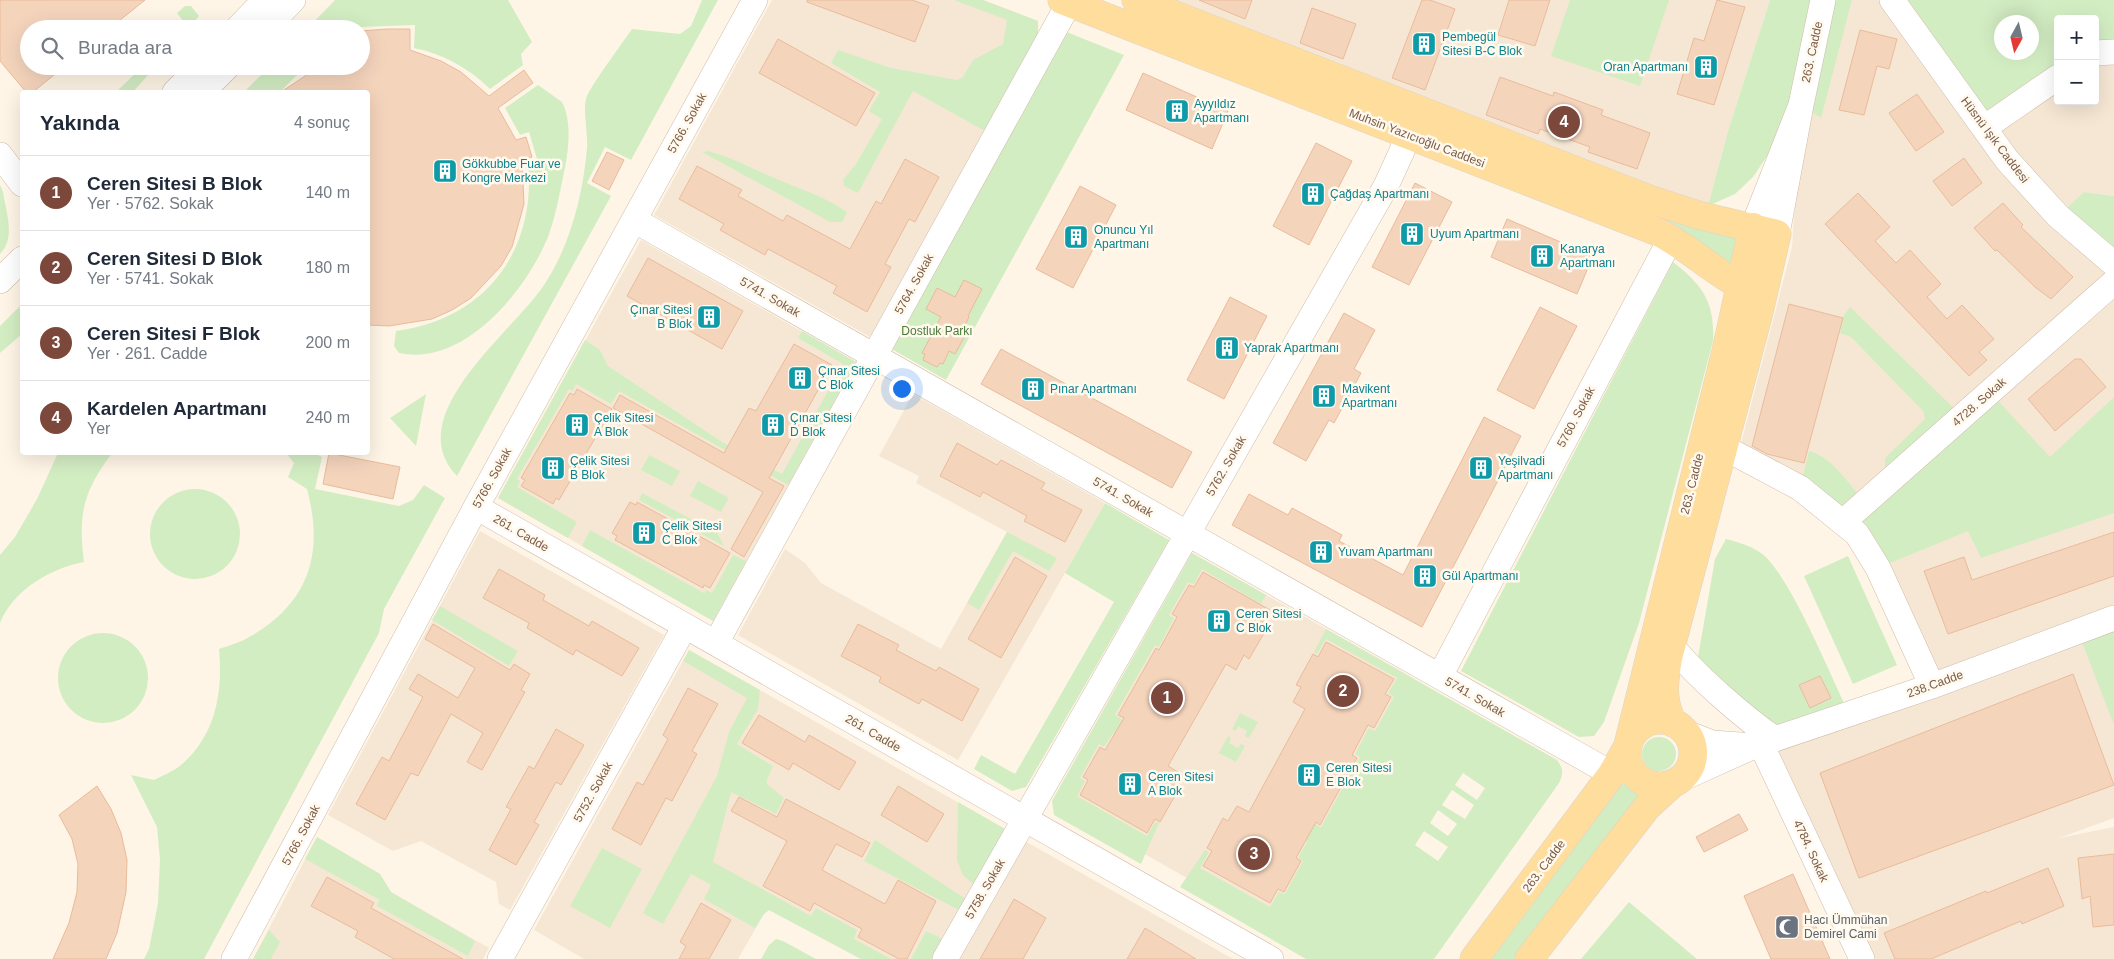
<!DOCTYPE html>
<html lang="tr">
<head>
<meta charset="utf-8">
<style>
  body { margin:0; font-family:Arial,sans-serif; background:#f6f6f7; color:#1f2937 }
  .controls { position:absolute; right:15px; top:15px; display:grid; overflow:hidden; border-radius:5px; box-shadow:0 5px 20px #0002 }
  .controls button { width:45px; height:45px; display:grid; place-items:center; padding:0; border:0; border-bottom:1px solid #e0e1e3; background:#fff; color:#1f2937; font:25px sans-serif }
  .compass { position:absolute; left:1994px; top:15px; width:45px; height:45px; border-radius:50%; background:#fff; box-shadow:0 5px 20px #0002; rotate:188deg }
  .you { position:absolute; left:901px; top:388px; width:18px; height:18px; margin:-12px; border:4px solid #fff; border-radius:50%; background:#1a73e8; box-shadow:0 0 0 8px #1a73e833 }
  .badge { display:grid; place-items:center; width:32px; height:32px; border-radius:50%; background:#7d483c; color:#fff; font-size:16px; font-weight:700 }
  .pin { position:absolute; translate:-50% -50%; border:2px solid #fff; box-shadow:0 1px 5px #0006 }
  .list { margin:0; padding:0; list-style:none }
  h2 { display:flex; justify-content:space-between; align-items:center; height:65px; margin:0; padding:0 20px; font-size:21px }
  h2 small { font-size:16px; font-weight:400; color:#747a83 }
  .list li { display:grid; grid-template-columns:32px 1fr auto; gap:15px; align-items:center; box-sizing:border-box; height:75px; padding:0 20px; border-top:1px solid #e0e1e3 }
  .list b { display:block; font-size:19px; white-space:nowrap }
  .list p { margin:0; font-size:16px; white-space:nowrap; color:#747a83 }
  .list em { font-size:16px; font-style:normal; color:#747a83 }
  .icon { flex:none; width:28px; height:28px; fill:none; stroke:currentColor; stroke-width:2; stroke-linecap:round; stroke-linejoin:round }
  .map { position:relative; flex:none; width:2114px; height:959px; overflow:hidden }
  .search { position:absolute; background:#fff; box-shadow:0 5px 20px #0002; left:20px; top:20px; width:350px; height:55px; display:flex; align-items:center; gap:12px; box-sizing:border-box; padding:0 18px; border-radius:28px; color:#747a83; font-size:19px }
  .panel { position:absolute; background:#fff; box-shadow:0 5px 20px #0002; left:20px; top:90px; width:350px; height:365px; border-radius:5px }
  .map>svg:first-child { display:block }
  .residential { fill:#f6e7d4 }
  .green { fill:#d3edc3; fill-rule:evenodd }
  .building { fill:#f5d4bc; stroke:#e9bb9b }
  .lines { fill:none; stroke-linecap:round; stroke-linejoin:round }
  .minor-casing { stroke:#d1bdaa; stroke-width:26 }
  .major-casing { stroke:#dcd4cf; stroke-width:29 }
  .minor { stroke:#fff; stroke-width:25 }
  .major { stroke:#ffdd9c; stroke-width:28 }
  .labels { text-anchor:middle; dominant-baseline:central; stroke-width:5; stroke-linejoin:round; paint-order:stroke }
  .culture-label { font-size:12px; fill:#0d838f; stroke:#fff9ee; text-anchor:start }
  .street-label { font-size:12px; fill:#7a5b48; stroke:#fff9ee }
  .park-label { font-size:12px; fill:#4d7a3c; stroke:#fff9ee }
  .worship-label { font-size:12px; fill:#5b616d; stroke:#fff9ee; text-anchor:start }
</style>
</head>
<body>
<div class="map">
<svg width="2114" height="959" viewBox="0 0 2114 959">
  <rect width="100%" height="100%" fill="#fef5e6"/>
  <path class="residential" d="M772,0H983L1038,21V34L870,337L654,215Z
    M1136,0H1770L1728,131L1708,206Z
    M1823,0H1892L1985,128L2058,77V101H2095V53L2114,0V196L2084,192L2114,264V818L2059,838L2114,827V959H1862L1761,744L1932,686L1871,553L1738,455L1792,247L1801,105Z
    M641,240L856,362L713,621L498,498Z
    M913,394L1105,503L958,760L738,635L785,549L805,563L821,583L941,649L1007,532L916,483L919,476L879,456Z
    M480,531L664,635L510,910L499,904L496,882L421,841L393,851L328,815Z
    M1192,553L1413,678L1274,928L1052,801Z
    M689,650L1005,829L932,959H861L769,910L764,914L738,959H584L534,930Z
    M317,837L380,874L391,892L489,948L483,959H253Z
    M1025,841L1233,959H959Z"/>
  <path class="green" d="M335,0H508L532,42L521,54L523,65L490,89C469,68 443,54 414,48L415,25L307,29Z
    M702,0H718L631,160L605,147L587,183L611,196L457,476C399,416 512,333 544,285C570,246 583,195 587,148C588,134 583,111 586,99C588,89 624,41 632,29L680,34L691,26Z
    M954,0H983L1038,21V34L985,131L913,91L858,193L844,186L843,180L856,164L882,119L869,111L880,92L831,63L838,50L891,68L957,80L963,77L973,60L1003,44L1007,20Z
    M1570,0H1669L1640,86L1551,56Z
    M1770,0H1852L1821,118L1801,105L1753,177L1735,194L1708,206L1728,131Z
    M1892,0H2114V52L2095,53V19H2058V77L1984,128ZM2002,22H2032V52H2002Z
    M185,6H191L199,16L188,29H183V21L177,13Z
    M1064,31L1124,55L946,380L890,348Z
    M143,66H156L133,92H116Z
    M270,66H311L296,76L280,92H244Z
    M538,85L562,102C573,123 568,155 563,177C559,197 555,218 548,237C526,290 465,367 399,353L394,346L396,331C485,319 537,251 528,162L537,159L529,132L520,135L505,108Z
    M1423,123L1736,235L1738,240L1732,263L1728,265L1691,236Z
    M708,151C730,157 749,167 770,176C796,188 823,195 847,212L842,222H830L702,152Z
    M0,185L3,192C6,212 16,238 0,254Z
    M2084,192L2114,196V264L2058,216Z
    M1673,262C1703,285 1715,303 1713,341L1639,623L1604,722L1594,736L1579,737L1461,671Z
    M22,304V334L0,353V326Z
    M1850,307L1962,416L1990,392L2050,457L2114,397V513L1981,558L1968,531L1878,568L1800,488L1809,451C1832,456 1850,486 1865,502L1885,468V458L1925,419L1923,411L1851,337L1840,333L1844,315Z
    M802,331L856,362L788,485L619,391L611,404L576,384L573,391L569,389L517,479L520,481L517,487L577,522L568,538L498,498L585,340L600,350L608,366L722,442L782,474L843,364L798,338Z
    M426,394L416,446L390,418Z
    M58,453H112C83,492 78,514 84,562C51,568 13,590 0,623V555L15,537L37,499Z
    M286,453H314L322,457L315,489L399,506L413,500L424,485L445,498L384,609L379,633L204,959H144L149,949L158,903L160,860L157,827L131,775L154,780C163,775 174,771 181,765C216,735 223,692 219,649C230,645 242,642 251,636C310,602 324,552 307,489L288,477L294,463Z
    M649,455L680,471L672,486L641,470Z
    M698,481L729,498L721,512L690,496Z
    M150 534a45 45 0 1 1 90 0a45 45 0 1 1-90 0Z
    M642,493L717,533L724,546L639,500Z
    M1105,503L1169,540L1026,787L1012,791L974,769L981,755L1015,774L1114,602L1065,573Z
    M590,530L704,593L706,590L712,593L733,555L746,561L713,621L582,546Z
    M1007,532L1057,558L1049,571L1013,551L979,610L967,603Z
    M1726,539C1738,542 1751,546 1761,553C1788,572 1829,672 1845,705L1769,728L1698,657L1715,559Z
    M1192,553L1266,595L1261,604L1202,569L1194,584L1188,582L1169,615L1174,618L1159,647L1155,645L1115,715L1130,724L1123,738L1113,733L1104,747L1099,744L1080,778L1085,781L1077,796L1147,836L1155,822L1159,823L1141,864L1054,815L1052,801Z
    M1848,556L1897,665L1853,684L1804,576Z
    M440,606L518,651L509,666L432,620Z
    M2114,618V725L2078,632Z
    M1326,629L1557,760C1563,768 1564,773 1559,783L1434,959H1306L1180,887L1205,850L1209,852L1200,868L1270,907L1279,892L1285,894L1303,861L1298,858L1307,842L1297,837L1306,819L1321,827L1360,757L1355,754L1369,728L1375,731L1394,697L1388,693L1397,678L1326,639L1317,654L1314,652ZM1463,773L1485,788L1477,800L1455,785ZM1452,790L1474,805L1465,819L1442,805ZM1438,810L1457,824L1448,836L1430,823ZM1424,831L1448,847L1438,861L1415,845Z
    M58 678a45 45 0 1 1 90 0a45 45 0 1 1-90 0Z
    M689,650L760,690L758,709L737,744L773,766L767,780V784L784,798L776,814L731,792L713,862L811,916L816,908L857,930L854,939L891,959H861L769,910L764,914L755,928L704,899L711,885L691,874L663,924L643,913L717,776L729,732L747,698L683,661Z
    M1240,713L1258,722L1249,738L1245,736L1247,731L1238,726L1236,731L1232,729Z
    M1228,736L1231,738L1229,743L1238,748L1241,744L1245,746L1236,762L1219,753Z
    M1642 754a17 17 0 1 1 34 0a17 17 0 1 1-34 0Z
    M1628,783L1638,788L1640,799L1518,959H1487L1620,785Z
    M958,802L1005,829L974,885L963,875L957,861Z
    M317,837L380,874L391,892L475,941L468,956L377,906L380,900L305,859Z
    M875,840L966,899L959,910L864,861Z
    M602,848L642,869L610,928L570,906Z
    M1629,902L1697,959H1581Z
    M269,930L280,942L271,959H253Z
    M926,931L943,939L932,959H911Z
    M776,939L783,941L816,959H761L769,945Z"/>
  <path class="building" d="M0,0H145L109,29H29V66H65L33,92H26L0,61Z
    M807,0H912L929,6L915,42L807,2Z
    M1199,0H1252L1245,19Z
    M1422,0H1430L1455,9L1425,90L1392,78Z
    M1509,0H1550L1535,46L1498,35Z
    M1717,0L1745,7L1714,105L1677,94L1694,38L1704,41Z
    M1312,8L1356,24L1343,59L1300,43Z
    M387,29H410V50L441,61L461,72L489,96L524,70L533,83L498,108L516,140L526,137L532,157L522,160L524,204L512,247L501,266L471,298L452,310L432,319L389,326L368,325V92H281L320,66H361V31Z
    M1860,30L1897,39L1889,69L1877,66L1864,115L1839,110Z
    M778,39L875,93L856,126L759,73Z
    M1143,73L1228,111L1212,149L1126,110Z
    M1500,77L1553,96L1554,92L1603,110L1601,115L1650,133L1637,169L1588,152L1590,147L1540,129L1538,134L1486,115Z
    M1917,94L1944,132L1916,151L1889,113Z
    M1316,143L1352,161L1309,245L1273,226Z
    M607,152L624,160L609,190L592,181Z
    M1964,158L1982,183L1952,206L1933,181Z
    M905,159L939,177L915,222L909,219L885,264L891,267L867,312L833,293L837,286L768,249L765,255L720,230L724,224L679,199L697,166L742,190L738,196L783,221L787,215L850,249L876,201L881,204Z
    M1415,183L1452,202L1409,285L1372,267Z
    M1080,186L1116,205L1073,288L1036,269Z
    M1858,193L1890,227L1875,241L1896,263L1910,250L1941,284L1927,297L1947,319L1962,305L1994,339L1979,352L1987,360L1969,376L1825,224Z
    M2003,203L2023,225L2021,227L2073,277L2051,299L2035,287L1997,250L1995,251L1974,228Z
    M1507,219L1593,256L1577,294L1491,257Z
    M648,258L743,311L722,349L627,296Z
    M964,280L982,289L968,316L969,317L962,331L966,334L955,354L949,351L943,364L940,363L937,367L923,360L925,354L922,353L941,317L926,309L937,288L955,297Z
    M1230,297L1267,316L1224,399L1187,380Z
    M1789,304L1843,318L1804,463L1767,454L1752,446Z
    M1540,307L1577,326L1534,409L1497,390Z
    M1344,313L1375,330L1354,369L1361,373L1334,423L1329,420L1306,461L1273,443Z
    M794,344L832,365L769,478L784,486L744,557L731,549L763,492L613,408L620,395L724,453L749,408L756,411Z
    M1001,349L1192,452L1172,488L981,384Z
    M2075,359H2081L2106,387L2055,431L2028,399Z
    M577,389L612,409L559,500L556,498L553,504L521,486L525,480L521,478L570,393L574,395Z
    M1484,417L1521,436L1422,627L1232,525L1249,494L1288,515L1292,508L1342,535L1339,541L1403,575Z
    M957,443L997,465L1001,460L1045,483L1041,489L1082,510L1065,542L1024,521L1027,516L983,492L980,497L940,476Z
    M329,453L400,467L393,499L323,484Z
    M630,502L636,505L637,502L730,553L710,588L704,585L703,588L615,540L617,536L612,533Z
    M2114,532V576L1948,634L1924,571L1964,557L1972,580Z
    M1015,557L1047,576L1001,658L968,639Z
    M499,569L545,595L543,600L589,626L592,621L639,648L622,676L576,650L573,655L527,628L529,623L483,598Z
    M1203,572L1270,610L1261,625L1267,628L1249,659L1244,655L1236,670L1226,664L1168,766L1181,774L1172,788L1177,792L1160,822L1155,819L1147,833L1080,795L1088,780L1083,777L1100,747L1105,750L1124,718L1118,715L1156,648L1159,650L1177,617L1172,614L1189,585L1194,587Z
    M433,624L510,670L514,664L530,674L521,690L525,692L482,770L467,762L483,733L451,714L418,776L411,773L385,820L356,804L382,757L389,761L423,697L409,689L418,674L458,698L475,668L425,639Z
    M858,624L899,645L896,650L936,671L939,667L979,689L962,721L922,699L919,704L879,682L881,677L841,656Z
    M1326,642L1394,679L1385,694L1391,697L1374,728L1368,725L1352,755L1357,758L1320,825L1316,822L1296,858L1301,861L1284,892L1278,889L1270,903L1203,866L1212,851L1207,848L1223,818L1228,821L1237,806L1249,812L1305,709L1293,702L1301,687L1296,685L1313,654L1318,657Z
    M2073,674L2114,785L1859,878L1820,773Z
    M1820,676L1831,698L1810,708L1799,685Z
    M688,688L718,704L692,751L697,754L672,801L666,798L641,845L612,829L637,782L643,785L668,739L663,735Z
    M759,715L805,742L809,735L856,762L839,790L793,763L789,770L742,743Z
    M556,729L584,745L561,785L556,782L534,822L539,825L516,865L489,850L511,809L506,807L529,766L534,769Z
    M97,786L111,809L121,833L127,860L126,892L117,933L106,959H53L69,923L77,892L78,864L72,839L59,815Z
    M898,786L944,814L927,842L881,815Z
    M739,797L777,817L786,799L870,843L862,857L836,844L822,870L885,904L898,880L936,901L907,959H899L858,937L862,929L814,903L810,911L763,886L787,841L731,811Z
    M1739,814L1748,830L1704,852L1696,837Z
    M2114,854V925L2093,927L2090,896L2082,899L2078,858Z
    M2048,868L2064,906L2022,924L2021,921L1931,959H1895L1884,933L1986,891L1987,893Z
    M1793,874L1830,959H1771L1744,896Z
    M327,877L374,903L371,908L463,959H394L355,937L358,931L311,906Z
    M1014,899L1046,918L1023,959H980Z
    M701,903L731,920L709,959H679L686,946L680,942Z
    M1145,928L1196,959H1127Z"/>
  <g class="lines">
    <defs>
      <path id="minor" d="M1892,0L2007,160L2058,216L2114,264
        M237,29L265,0
        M265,29L293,0
        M2095,53L2114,52
        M175,92L201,66
        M202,92L228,66
        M1801,105L1823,0
        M1984,128L2058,77
        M0,155L22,184
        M634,220L1612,774
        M1753,227L1801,105L1777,234
        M0,281L22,259
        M1723,447L1800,488L1857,534L1878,568L1932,686
        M476,507L1271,959
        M1843,522L2114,282
        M716,643L1069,3
        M1671,645C1695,675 1743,717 1775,739
        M1440,676L1671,238
        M1761,744L1862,959
        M1754,746L1932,686L2114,618
        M1681,779L1754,746L1712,743L1686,733
        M234,959L476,507L755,0
        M500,959L685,626
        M945,959L1386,186L1402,151L1412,115"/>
      <path id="major" d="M1062,0L1658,232C1695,250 1723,283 1763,294
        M1136,0L1649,199L1698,215L1777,234L1759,312L1668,658C1664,681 1661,701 1673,723
        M1627 753a33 33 0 1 1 66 0a33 33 0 1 1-66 0Z
        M1629,741L1726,351L1753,227
        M1474,959L1612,774L1628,746
        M1529,959L1647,807L1671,785"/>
    </defs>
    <use href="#minor" class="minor-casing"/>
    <use href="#major" class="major-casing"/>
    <use href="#minor" class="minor"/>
    <use href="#major" class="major"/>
  </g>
  <defs>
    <symbol id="building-square" viewBox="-11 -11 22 22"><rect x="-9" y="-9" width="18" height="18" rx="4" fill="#0f9aa8" stroke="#fff9ee"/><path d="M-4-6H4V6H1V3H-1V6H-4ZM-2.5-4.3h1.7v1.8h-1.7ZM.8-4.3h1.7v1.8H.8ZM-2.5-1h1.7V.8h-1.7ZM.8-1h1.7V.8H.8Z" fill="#fff"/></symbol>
    <symbol id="mosque-square" viewBox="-11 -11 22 22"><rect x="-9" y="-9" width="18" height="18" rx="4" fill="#6b7280" stroke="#fff9ee"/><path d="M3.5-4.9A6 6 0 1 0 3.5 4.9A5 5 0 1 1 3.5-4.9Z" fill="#fff"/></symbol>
  </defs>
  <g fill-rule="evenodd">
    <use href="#building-square" x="1410" y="30" width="28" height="28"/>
    <use href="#building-square" x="1692" y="53" width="28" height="28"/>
    <use href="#building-square" x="1163" y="97" width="28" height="28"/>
    <use href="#building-square" x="431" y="157" width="28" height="28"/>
    <use href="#building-square" x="1299" y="180" width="28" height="28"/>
    <use href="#building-square" x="1398" y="220" width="28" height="28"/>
    <use href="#building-square" x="1062" y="223" width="28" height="28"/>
    <use href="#building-square" x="1528" y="242" width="28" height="28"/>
    <use href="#building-square" x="695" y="303" width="28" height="28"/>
    <use href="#building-square" x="1213" y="334" width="28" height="28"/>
    <use href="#building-square" x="786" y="364" width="28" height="28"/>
    <use href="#building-square" x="1019" y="375" width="28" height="28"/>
    <use href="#building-square" x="1310" y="382" width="28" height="28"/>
    <use href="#building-square" x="563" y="411" width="28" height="28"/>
    <use href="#building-square" x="759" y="411" width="28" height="28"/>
    <use href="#building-square" x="539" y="454" width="28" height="28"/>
    <use href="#building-square" x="1467" y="454" width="28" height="28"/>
    <use href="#building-square" x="630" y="519" width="28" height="28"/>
    <use href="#building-square" x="1307" y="538" width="28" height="28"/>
    <use href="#building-square" x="1411" y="562" width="28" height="28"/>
    <use href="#building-square" x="1205" y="607" width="28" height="28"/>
    <use href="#building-square" x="1295" y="761" width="28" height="28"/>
    <use href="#building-square" x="1116" y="770" width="28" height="28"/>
    <use href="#mosque-square" x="1773" y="913" width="28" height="28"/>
  </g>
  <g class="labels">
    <g class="culture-label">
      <text x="1442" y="37">Pembegül<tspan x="1442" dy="14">Sitesi B-C Blok</tspan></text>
      <text x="1688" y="67" text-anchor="end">Oran Apartmanı</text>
      <text x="1194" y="104">Ayyıldız<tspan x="1194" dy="14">Apartmanı</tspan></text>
      <text x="462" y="164">Gökkubbe Fuar ve<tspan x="462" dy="14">Kongre Merkezi</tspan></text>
      <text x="1330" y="194">Çağdaş Apartmanı</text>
      <text x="1094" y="230">Onuncu Yıl<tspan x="1094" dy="14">Apartmanı</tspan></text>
      <text x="1430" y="234">Uyum Apartmanı</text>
      <text x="1560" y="249">Kanarya<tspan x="1560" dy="14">Apartmanı</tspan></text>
      <text x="692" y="310" text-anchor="end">Çınar Sitesi<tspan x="692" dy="14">B Blok</tspan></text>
      <text x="1244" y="348">Yaprak Apartmanı</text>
      <text x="818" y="371">Çınar Sitesi<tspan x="818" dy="14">C Blok</tspan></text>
      <text x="1050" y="389">Pınar Apartmanı</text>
      <text x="1342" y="389">Mavikent<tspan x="1342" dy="14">Apartmanı</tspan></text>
      <text x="594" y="418">Çelik Sitesi<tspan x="594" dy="14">A Blok</tspan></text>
      <text x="790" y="418">Çınar Sitesi<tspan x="790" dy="14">D Blok</tspan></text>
      <text x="570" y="461">Çelik Sitesi<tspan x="570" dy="14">B Blok</tspan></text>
      <text x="1498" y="461">Yeşilvadi<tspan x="1498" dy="14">Apartmanı</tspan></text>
      <text x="662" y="526">Çelik Sitesi<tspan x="662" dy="14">C Blok</tspan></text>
      <text x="1338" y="552">Yuvam Apartmanı</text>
      <text x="1442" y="576">Gül Apartmanı</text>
      <text x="1236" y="614">Ceren Sitesi<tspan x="1236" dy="14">C Blok</tspan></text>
      <text x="1326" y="768">Ceren Sitesi<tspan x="1326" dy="14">E Blok</tspan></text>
      <text x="1148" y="777">Ceren Sitesi<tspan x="1148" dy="14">A Blok</tspan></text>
    </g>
    <g class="street-label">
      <text transform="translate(1812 52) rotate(-78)">263. Cadde</text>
      <text transform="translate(687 123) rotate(-61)">5766. Sokak</text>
      <text transform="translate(1417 138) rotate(21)">Muhsin Yazıcıoğlu Caddesi</text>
      <text transform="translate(1995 140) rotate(53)">Hüsnü Işık Caddesi</text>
      <text transform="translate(914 284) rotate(-61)">5764. Sokak</text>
      <text transform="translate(770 297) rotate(30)">5741. Sokak</text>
      <text transform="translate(1979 402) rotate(-41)">4728. Sokak</text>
      <text transform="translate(1576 417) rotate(-62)">5760. Sokak</text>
      <text transform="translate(1226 466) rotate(-60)">5762. Sokak</text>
      <text transform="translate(492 478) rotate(-61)">5766. Sokak</text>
      <text transform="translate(1692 484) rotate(-76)">263. Cadde</text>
      <text transform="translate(1123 497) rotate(30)">5741. Sokak</text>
      <text transform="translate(521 533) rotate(30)">261. Cadde</text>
      <text transform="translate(1935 684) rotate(-20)">238.Cadde</text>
      <text transform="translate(1475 697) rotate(30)">5741. Sokak</text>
      <text transform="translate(873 733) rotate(30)">261. Cadde</text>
      <text transform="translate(593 792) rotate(-61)">5752. Sokak</text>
      <text transform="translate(301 835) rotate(-62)">5766. Sokak</text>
      <text transform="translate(1811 851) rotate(65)">4784. Sokak</text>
      <text transform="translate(1544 866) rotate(-53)">263. Cadde</text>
      <text transform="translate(985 889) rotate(-60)">5758. Sokak</text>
    </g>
    <g class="park-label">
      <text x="937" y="331">Dostluk Parkı</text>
    </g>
    <g class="worship-label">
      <text x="1804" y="920">Hacı Ümmühan<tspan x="1804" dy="14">Demirel Cami</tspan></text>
    </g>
  </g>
</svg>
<div class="controls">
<button>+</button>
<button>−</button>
</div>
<svg class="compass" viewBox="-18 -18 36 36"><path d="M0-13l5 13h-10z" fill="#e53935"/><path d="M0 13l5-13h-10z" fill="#747a83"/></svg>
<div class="you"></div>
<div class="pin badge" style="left:1167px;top:698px">1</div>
<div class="pin badge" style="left:1343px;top:691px">2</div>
<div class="pin badge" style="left:1254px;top:854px">3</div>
<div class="pin badge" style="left:1564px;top:122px">4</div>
<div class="search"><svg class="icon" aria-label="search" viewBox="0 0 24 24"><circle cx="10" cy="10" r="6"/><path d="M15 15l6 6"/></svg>Burada ara</div>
<section class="panel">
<h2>Yakında<small>4 sonuç</small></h2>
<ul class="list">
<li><span class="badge">1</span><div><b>Ceren Sitesi B Blok</b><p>Yer · 5762. Sokak</p></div><em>140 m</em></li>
<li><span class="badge">2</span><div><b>Ceren Sitesi D Blok</b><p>Yer · 5741. Sokak</p></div><em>180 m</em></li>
<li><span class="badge">3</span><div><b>Ceren Sitesi F Blok</b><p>Yer · 261. Cadde</p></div><em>200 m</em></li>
<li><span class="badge">4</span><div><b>Kardelen Apartmanı</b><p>Yer</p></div><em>240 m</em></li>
</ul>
</section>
</div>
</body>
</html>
